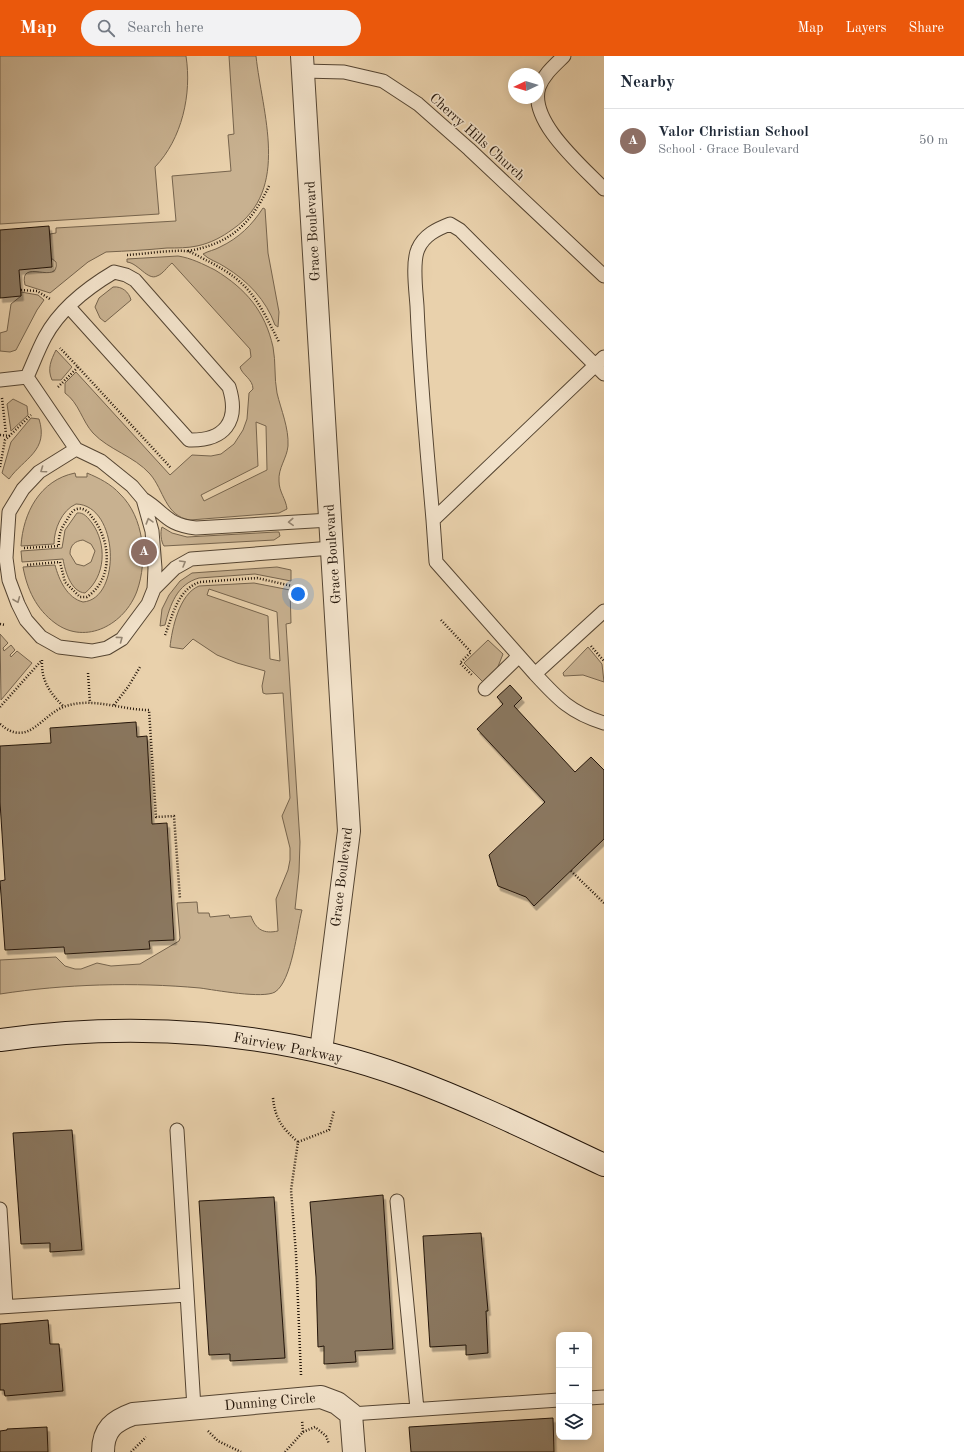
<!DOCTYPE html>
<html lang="en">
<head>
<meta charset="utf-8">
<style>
  body { margin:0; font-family:"Old Standard TT",serif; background:#f2f2f3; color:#1f2937 }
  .controls { position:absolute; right:12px; bottom:12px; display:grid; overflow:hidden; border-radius:8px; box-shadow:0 2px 10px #0003 }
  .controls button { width:36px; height:36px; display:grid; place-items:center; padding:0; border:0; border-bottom:1px solid #e0e1e3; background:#fff; color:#1f2937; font:20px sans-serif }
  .compass { position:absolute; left:508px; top:12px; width:36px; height:36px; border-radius:50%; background:#fff; box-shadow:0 2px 10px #0003; rotate:266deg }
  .you { position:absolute; left:298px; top:538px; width:14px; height:14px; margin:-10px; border:3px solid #fff; border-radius:50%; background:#1a73e8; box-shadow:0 0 0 6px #1a73e833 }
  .badge { display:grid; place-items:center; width:26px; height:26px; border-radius:50%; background:#ea580c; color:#fff; font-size:13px; font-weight:700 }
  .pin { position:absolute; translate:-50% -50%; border:2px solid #fff; box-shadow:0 1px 4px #0006 }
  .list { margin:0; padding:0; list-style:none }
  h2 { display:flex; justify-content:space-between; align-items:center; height:52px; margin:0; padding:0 16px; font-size:17px }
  h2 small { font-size:13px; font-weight:400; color:#747a83 }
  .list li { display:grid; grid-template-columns:26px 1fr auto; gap:12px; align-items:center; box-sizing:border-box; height:64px; padding:0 16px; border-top:1px solid #e0e1e3 }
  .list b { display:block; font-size:15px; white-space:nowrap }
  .list p { margin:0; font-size:13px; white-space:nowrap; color:#747a83 }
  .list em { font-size:13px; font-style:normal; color:#747a83 }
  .icon { flex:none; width:22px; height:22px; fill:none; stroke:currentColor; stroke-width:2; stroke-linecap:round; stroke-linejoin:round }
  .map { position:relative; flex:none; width:604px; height:1396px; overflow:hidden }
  header { display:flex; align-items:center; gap:24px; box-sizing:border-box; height:56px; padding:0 20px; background:#ea580c; color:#fff }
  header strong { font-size:19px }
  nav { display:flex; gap:22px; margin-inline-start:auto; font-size:14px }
  .search { width:280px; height:36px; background:#f2f2f3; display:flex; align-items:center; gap:10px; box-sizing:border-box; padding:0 14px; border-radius:22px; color:#747a83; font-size:15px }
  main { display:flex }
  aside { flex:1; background:#fff }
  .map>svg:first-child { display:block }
  .green { fill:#c8b190; stroke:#76644d; fill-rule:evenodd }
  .building { fill:#8a775e; stroke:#24160a; filter:url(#shadow) }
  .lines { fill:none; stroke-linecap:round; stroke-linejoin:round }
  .service-casing { stroke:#554532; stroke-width:15 }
  .minor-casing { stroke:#554532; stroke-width:24 }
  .secondary-casing { stroke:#24160a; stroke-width:24 }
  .path { stroke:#24160a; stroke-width:2.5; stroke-dasharray:1 2; stroke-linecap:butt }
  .service { stroke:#f1e1c9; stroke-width:13 }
  .minor { stroke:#f1e1c9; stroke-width:22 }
  .secondary { stroke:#f1e1c9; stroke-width:22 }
  .oneway { stroke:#958673 }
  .labels { text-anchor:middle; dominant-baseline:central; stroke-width:3.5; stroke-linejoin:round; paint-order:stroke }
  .street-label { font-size:14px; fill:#24160a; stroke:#f1e1c9 }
</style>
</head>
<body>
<header>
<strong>Map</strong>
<div class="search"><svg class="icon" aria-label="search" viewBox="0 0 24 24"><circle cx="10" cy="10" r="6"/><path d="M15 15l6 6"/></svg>Search here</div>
<nav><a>Map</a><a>Layers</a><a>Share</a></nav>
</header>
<main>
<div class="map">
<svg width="604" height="1396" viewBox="0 0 604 1396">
  <defs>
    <filter id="shadow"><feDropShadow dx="2.5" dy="4.5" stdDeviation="0" flood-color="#0004"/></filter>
  </defs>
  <rect width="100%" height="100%" fill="#e9d1ac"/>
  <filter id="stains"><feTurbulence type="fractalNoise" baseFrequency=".005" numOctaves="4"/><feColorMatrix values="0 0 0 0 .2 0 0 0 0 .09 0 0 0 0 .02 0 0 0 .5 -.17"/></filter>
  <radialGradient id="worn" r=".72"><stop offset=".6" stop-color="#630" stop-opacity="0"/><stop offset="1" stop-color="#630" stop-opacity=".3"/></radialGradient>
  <path class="green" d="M0,0H186C192,38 182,83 155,111L159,158L0,168Z
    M229,0H256C262,57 291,133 233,173C222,181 211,187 197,190C188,192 177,192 167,192C147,194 127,195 106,196L88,206L50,237L25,229C18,200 60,231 56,206L51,202L50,178L56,177V172L176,165L172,120L231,115L228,79L234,78Z
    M263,152L265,153L268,197L279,256L278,271L275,269C266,244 248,225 225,211C218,206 209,204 203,198C208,195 215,194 220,191C239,182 252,169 263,152Z
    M178,200C191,202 203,208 215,214C246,233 265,255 273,291C276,306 274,322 277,337C281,354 289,372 288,390C287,402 278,412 279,425C279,436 286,443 287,453L279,457L190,464C165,460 164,434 150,418C134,400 109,394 93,377C82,365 79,347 65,337V327L76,316L170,419L192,399L211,400L221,398L234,388L243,374L247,363L249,337L253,333C253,323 242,319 240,311L251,301L250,293L172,207C167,211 163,218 157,220C148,225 138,207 127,206V203ZM256,366L266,370L267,414L204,445L201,439L258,410Z
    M113,231C122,230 129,236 131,244L105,266L100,262L95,251L99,242Z
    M21,236L38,239L44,244L37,254L16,294L10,296L0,295V277L7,275L11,248L21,240Z
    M56,294L72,311L61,324H52C47,313 51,304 56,294Z
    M13,343L27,350L28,359L11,375L7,348Z
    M31,362L39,363C49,395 24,402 9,423L2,417L11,386Z
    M75,417L76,421H87V417C99,422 111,428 120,438C144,461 148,504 137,535C125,568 86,590 55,567C36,553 27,533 23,511L55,509C59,524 67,542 83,546C122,543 119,449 76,448C62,454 54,473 54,488L21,490C23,457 40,424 75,417Z
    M77,457C84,456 88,462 92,467C107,488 106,520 85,537C71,536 65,515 63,503L22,506L21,495L62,492L65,474ZM83,484L91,488L95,495L91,506L84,510L76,508L70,498C70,489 75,485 83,484Z
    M162,471L172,477L187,481L276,476H279L280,480L274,484L164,490C161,486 160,476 162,471Z
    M277,511L291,514V525L255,518L199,522C177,528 170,549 165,569L160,570L162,553L169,539L180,525L192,517Z
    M254,527L290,534L291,567L286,568L300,786L299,816L295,853L302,854C297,873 292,925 275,936C263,943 215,934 200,932C134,926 65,928 0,938V904L56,901L65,910L75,913H81L97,907L111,910L140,908L145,905L179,885L180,882L177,847L197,846L198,857H209L210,861L229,859L230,862L251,860C256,874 264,878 278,875L276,843L288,814L290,804V792L282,760L290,742L283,637L266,638L263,637L262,630L265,615L237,607L217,599L193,583L183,593L170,591C172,573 179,538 199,530ZM209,533L277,556L280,605L270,603L268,560L207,539Z
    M0,578L8,587L3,592L4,595L11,589L15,594L10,599L11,601L17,595L32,607L1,644Z
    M488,584L503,598L497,613L483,626L464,607Z
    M588,591L602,608L604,626L583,619L564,620L563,617Z"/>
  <path class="building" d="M49,170L52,211L19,214L21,240L0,242V174Z
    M510,629L522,642L514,650L575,716L591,701L604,714V783L534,850L526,841L498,830L489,799L545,746L477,673L503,648L497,641Z
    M136,666L137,681L147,680L152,768L167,767L174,884L149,885L150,893L65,898L64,891L5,894L0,825L5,824L0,746V690L51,687L50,672Z
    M72,1074L82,1194L50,1196V1187L21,1188L13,1077Z
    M383,1139L393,1293L355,1295L356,1306L324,1308V1290L318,1291L316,1221L310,1146Z
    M274,1141L285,1302L230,1305V1298L209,1299L199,1145Z
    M481,1177L488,1255H486L488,1297L466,1299V1289L430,1291L423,1180Z
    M48,1264L50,1288H59L63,1335L5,1340L4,1334H0V1268Z
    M553,1362L554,1396H411L409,1371Z
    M47,1371L48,1396H0V1375L7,1374V1373Z"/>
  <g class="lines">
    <defs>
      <path id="service" d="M564,0C555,9 544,18 539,31C528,65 582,110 604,133
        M303,15L344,16L383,25L418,48L469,93L604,220
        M604,301L433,464L436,506L535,618L604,555
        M27,321L76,393L101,405L132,430L143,443L152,475L155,512L154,533L148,548L122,583L107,592L92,595L59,591L41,581L26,564L18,548L9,524L6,502L9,456L23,433L39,416L76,393
        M0,324L27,321C33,308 38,294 45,281C60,253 87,232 114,216L126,219L135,224L229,331C240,366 224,385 189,384L69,251
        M143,443C166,457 166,469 196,472L330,464
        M433,464C427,393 420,322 417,250C416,235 412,206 418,193C424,179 437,173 450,168L460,174L604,318
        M154,533L175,512L191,503L332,492
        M535,618C558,643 571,657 604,667
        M485,633L519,600
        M177,1074L194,1352
        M397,1145L417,1353
        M0,1153L6,1250
        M0,1251L187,1239
        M589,1342L604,1341
        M351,1358L559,1344"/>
      <path id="minor" d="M302,0L349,775L321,995
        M103,1396C103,1373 114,1365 133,1358L321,1341L337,1347L351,1358L354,1396"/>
      <path id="secondary" d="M0,984C133,965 278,974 405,1021C473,1046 538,1078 604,1109"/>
    </defs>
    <use href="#service" class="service-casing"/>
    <use href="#minor" class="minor-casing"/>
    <use href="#secondary" class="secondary-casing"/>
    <path class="path" d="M188,195C230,188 251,168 269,130
      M127,199C146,198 166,194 186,195C193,196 201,202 208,205C251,227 258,245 279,286
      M21,234L37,235L50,243
      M78,311L171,412
      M58,331L78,311L60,292
      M2,342L6,378
      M0,379L10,380
      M0,411L5,384L31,359
      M24,492L59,490C58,480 61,472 67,464C69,460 72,454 77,453C83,451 89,456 92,461C111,485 114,522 87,541H80L65,526L60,506L26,509
      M441,564L471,596L460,607L472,619
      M0,568L5,569
      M165,579C173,559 177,534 200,526L257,522L292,530
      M591,590L604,605
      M42,604C41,625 50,637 64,651
      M88,617L90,647
      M114,649L128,631L140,611
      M0,651L42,604
      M0,668C29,693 41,658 66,650C94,641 121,654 149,654L156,761L174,760L180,843
      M571,815L604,847
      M273,1042C275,1063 283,1073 298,1086
      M301,1319L296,1198L291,1134L298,1086L329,1074L334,1055
      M208,1375L218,1385L241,1396
      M303,1376L315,1371L326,1380L329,1388
      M131,1396L146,1381
      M285,1396L303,1376L302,1364"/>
    <use href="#service" class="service"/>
    <use href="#minor" class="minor"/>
    <use href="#secondary" class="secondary"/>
  </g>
  <defs><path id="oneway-chevron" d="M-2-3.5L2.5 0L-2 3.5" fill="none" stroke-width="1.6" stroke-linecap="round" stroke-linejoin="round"/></defs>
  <g class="oneway">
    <use href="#oneway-chevron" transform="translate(43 414) rotate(145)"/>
    <use href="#oneway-chevron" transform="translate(149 465) rotate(-106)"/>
    <use href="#oneway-chevron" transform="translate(291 466) rotate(177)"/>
    <use href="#oneway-chevron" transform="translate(183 507) rotate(-30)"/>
    <use href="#oneway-chevron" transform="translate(17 544) rotate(68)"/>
    <use href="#oneway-chevron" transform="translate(120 583) rotate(-37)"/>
  </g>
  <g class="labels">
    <g class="street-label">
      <text transform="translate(477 81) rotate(42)">Cherry Hills Church</text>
      <text transform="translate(313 175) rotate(-93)">Grace Boulevard</text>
      <text transform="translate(333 498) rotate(-94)">Grace Boulevard</text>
      <text transform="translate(342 821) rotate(-83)">Grace Boulevard</text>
      <text transform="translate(288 992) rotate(11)">Fairview Parkway</text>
      <text transform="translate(270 1346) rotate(-5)">Dunning Circle</text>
    </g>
  </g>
  <rect width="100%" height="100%" filter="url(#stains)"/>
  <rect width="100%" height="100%" fill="url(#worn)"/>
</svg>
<div class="controls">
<button>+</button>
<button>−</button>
<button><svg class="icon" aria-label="layers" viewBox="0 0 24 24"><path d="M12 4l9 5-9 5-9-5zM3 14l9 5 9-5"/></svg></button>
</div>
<svg class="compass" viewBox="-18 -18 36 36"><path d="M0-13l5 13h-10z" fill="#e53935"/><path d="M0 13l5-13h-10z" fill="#747a83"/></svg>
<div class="you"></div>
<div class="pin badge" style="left:144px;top:496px;background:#8d6e63">A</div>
</div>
<aside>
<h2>Nearby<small></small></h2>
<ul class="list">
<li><span class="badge" style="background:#8d6e63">A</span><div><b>Valor Christian School</b><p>School · Grace Boulevard</p></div><em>50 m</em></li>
</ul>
</aside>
</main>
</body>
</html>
